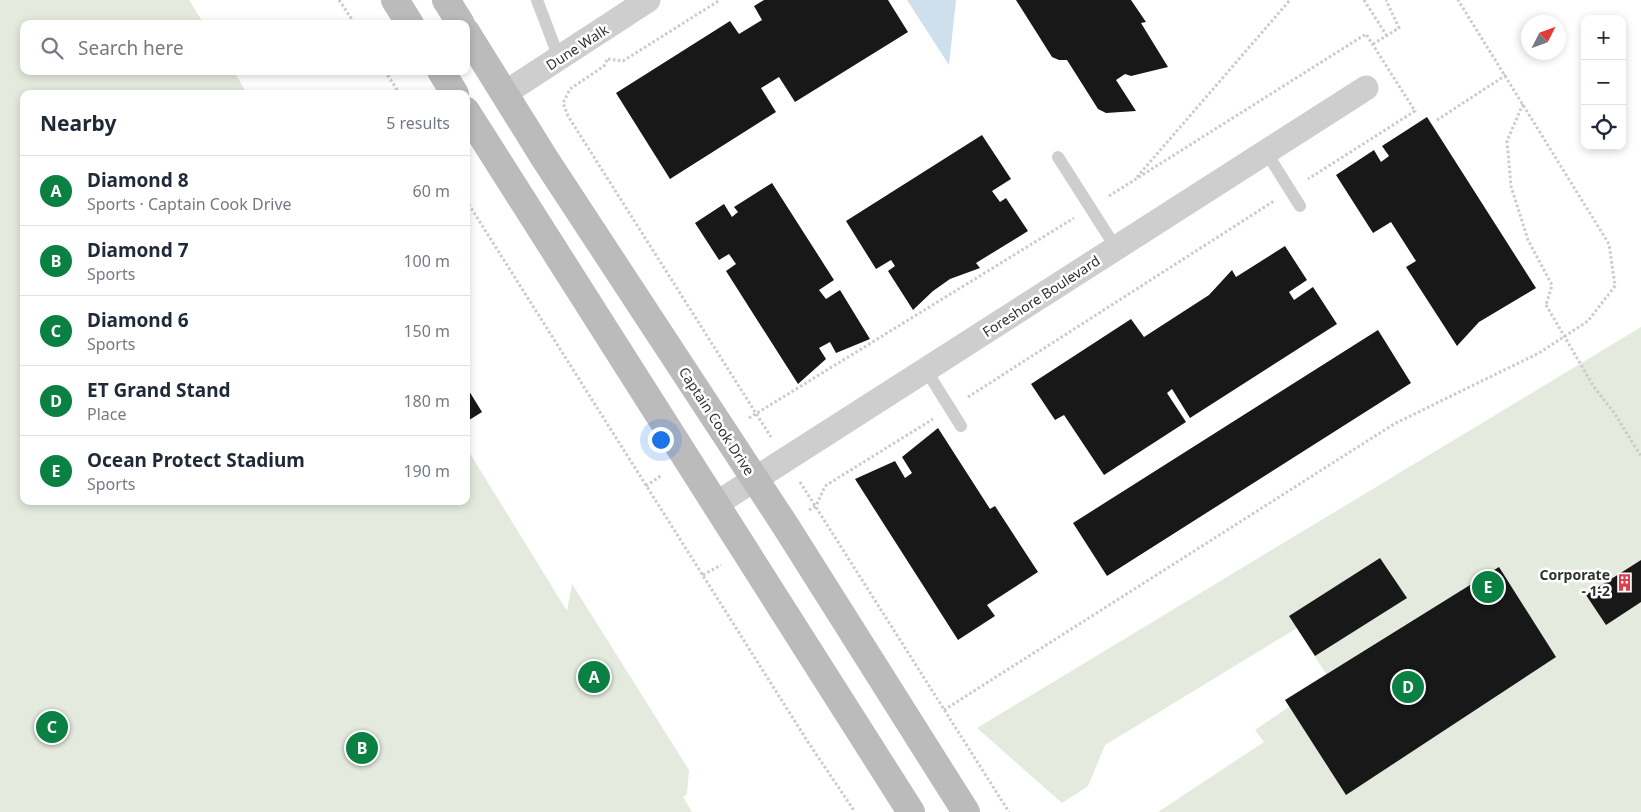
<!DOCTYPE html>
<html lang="en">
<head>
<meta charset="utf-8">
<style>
  body { margin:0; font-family:"Noto Sans",sans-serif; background:#f2f2f3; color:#1f2937 }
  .controls { position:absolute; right:15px; top:15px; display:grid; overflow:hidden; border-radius:10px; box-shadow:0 2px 8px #0003 }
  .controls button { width:45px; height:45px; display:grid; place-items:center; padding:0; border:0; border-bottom:1px solid #e0e1e3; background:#fff; color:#1f2937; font:25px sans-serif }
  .compass { position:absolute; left:1521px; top:15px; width:45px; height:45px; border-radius:50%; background:#fff; box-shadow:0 2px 8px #0003; rotate:48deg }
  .you { position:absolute; left:660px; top:439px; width:18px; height:18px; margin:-12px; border:4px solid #fff; border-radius:50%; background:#1a73e8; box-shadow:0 0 0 8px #1a73e833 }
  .badge { display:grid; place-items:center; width:32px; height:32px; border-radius:50%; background:#0b8043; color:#fff; font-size:16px; font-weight:700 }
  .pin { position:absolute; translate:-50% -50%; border:2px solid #fff; box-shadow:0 1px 5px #0006 }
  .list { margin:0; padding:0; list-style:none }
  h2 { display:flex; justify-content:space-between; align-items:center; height:65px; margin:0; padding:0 20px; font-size:21px }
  h2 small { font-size:16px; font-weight:400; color:#747a83 }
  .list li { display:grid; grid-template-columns:32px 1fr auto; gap:15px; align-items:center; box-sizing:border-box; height:70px; padding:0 20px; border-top:1px solid #e0e1e3 }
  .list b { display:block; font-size:19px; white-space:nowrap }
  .list p { margin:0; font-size:16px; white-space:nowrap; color:#747a83 }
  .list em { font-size:16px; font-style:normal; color:#747a83 }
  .icon { flex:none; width:28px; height:28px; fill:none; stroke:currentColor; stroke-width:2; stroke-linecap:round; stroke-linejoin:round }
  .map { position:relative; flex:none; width:1641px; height:812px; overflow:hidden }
  .search { position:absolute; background:#fff; box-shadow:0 2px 8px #0003; left:20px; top:20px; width:450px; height:55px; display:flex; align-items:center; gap:12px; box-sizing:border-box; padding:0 18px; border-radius:10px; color:#747a83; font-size:19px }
  .panel { position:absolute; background:#fff; box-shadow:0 2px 8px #0003; left:20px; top:90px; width:450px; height:415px; border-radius:10px }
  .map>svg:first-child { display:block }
  .green { fill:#e4eadd }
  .water { fill:#cee0eb }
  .building { fill:#181818 }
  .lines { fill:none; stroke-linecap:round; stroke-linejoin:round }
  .path { stroke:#cbcbcb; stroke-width:3; stroke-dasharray:2.5 2.5; stroke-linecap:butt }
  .service { stroke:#cecece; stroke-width:12 }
  .minor { stroke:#cecece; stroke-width:25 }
  .secondary { stroke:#bbb; stroke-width:28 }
  .path-bridge { stroke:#cbcbcb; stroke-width:3; stroke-dasharray:2.5 2.5; stroke-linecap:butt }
  .labels { text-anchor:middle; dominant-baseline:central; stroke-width:5; stroke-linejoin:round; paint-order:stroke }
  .street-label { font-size:14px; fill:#313131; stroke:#fff }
  .poi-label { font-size:14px; font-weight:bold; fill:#313131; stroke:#fff; text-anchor:end }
</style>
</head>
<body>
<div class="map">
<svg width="1641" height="812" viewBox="0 0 1641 812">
  <rect width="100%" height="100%" fill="#fff"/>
  <path class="green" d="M0,0H189L204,24H24V71H234L247,94H24V501H466V447L567,611L572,584L689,770L687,794L683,797L692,812H0Z
    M1641,327V812H1158L1264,742L1255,730L1289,707L1285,700L1326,674L1297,628L1105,745L1088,786L1062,803L977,728Z"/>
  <path class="water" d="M907,0H956L949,65Z"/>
  <path class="building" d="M764,0H888L908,32L795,102L779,77L761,88L776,112L670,179L616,93L730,21L739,34L762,20L754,6Z
    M1016,0H1131L1146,22L1141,23L1168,67L1131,76L1125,74L1116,80L1136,111L1106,113L1098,109L1067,60H1059L1052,57Z
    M1427,117L1536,288L1479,322L1457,346L1406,267L1416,261L1391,222L1373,233L1336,175L1374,150L1381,162L1389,156L1382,146Z
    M982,135L1011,179L992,191L1000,202L1006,198L1028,231L976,263L980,268L950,279L933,291L913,310L888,271L895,266L891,260L876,269L846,221Z
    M772,183L834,280L819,290L826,299L840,290L870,339L836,353L830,342L819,348L826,359L798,384L726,271L736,264L729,254L719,260L695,223L724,204L732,217L738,212L734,207Z
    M1285,246L1307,280L1289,292L1294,300L1313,287L1337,324L1190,418L1172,389L1167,393L1186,422L1104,475L1064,415L1055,420L1031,384L1131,319L1144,337L1209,295L1232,270L1236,277Z
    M1378,330L1411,383L1107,576L1073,523Z
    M466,386L482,412L466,422Z
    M938,428L990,509L995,506L1038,572L987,605L995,616L958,640L855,479L895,461L905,478L912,473L902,457Z
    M1380,558L1407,598L1315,656L1289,616Z
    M1641,560V602L1606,625L1586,595Z
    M1499,567L1556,657L1346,795L1285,700Z"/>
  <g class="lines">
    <path class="path" d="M339,0L355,24
      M1364,0L1387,36
      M1373,44L1399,28L1386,0
      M608,59L623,61L720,0
      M607,60L604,66L570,89L563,103L568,116L771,437
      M385,71L400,94
      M1523,104L1507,141L1511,186L1528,240L1552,285L1546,305
      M1437,120L1506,75
      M1137,177L1290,0
      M1109,196L1366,34L1415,111L1308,179
      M466,200L808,742L855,812
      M968,397L1274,201
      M749,418L1074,218
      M1634,445L1641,456
      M800,482L1009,812
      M646,486L662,475
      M809,510L816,506L825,486L933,419
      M703,575L721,565
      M944,710L1394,424L1539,353L1588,321L1615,286L1609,244L1458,0"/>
    <path class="service" d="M537,0L559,58
      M1266,152L1300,206
      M1058,157L1116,248
      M926,370L961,426"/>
    <path class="minor" d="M505,93L648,0
      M716,504L1366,88"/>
    <path class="secondary" d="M395,0L410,24
      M446,0L461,24
      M466,32L545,159L785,525L966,812
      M441,71L455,94
      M466,111L911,812"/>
    <path class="path-bridge" d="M1546,305L1594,387L1615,414L1634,445"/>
  </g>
  <defs>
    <symbol id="building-bare" viewBox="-9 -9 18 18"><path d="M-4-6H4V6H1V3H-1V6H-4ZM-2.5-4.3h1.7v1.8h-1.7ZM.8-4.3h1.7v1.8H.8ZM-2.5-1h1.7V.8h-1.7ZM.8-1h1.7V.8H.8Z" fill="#dc3f4e" stroke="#fff" stroke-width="2.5" paint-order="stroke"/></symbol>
  </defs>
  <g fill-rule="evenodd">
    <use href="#building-bare" x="1612" y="570" width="25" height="25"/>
  </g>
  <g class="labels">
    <g class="street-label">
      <text transform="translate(577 47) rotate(-33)">Dune Walk</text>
      <text transform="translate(1041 296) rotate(-33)">Foreshore Boulevard</text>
      <text transform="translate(717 421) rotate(57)">Captain Cook Drive</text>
    </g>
    <g class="poi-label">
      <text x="1610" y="574">Corporate<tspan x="1610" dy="16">- 1-2</tspan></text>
    </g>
  </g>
</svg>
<div class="controls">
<button>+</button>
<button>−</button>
<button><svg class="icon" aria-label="locate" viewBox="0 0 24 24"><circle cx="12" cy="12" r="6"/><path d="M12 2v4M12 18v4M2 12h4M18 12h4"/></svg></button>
</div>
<svg class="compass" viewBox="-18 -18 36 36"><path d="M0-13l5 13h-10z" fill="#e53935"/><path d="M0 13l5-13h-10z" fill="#747a83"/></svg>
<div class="you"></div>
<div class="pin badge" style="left:594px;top:677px">A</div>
<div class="pin badge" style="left:362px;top:748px">B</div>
<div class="pin badge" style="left:52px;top:727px">C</div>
<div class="pin badge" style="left:1408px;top:687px">D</div>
<div class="pin badge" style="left:1488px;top:587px">E</div>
<div class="search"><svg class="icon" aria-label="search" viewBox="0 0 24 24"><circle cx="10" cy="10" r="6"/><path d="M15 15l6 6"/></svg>Search here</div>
<section class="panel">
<h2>Nearby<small>5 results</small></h2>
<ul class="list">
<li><span class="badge">A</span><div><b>Diamond 8</b><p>Sports · Captain Cook Drive</p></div><em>60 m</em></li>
<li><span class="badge">B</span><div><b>Diamond 7</b><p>Sports</p></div><em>100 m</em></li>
<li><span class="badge">C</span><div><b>Diamond 6</b><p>Sports</p></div><em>150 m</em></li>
<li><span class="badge">D</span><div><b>ET Grand Stand</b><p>Place</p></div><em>180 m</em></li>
<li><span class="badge">E</span><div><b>Ocean Protect Stadium</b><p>Sports</p></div><em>190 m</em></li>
</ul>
</section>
</div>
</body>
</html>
